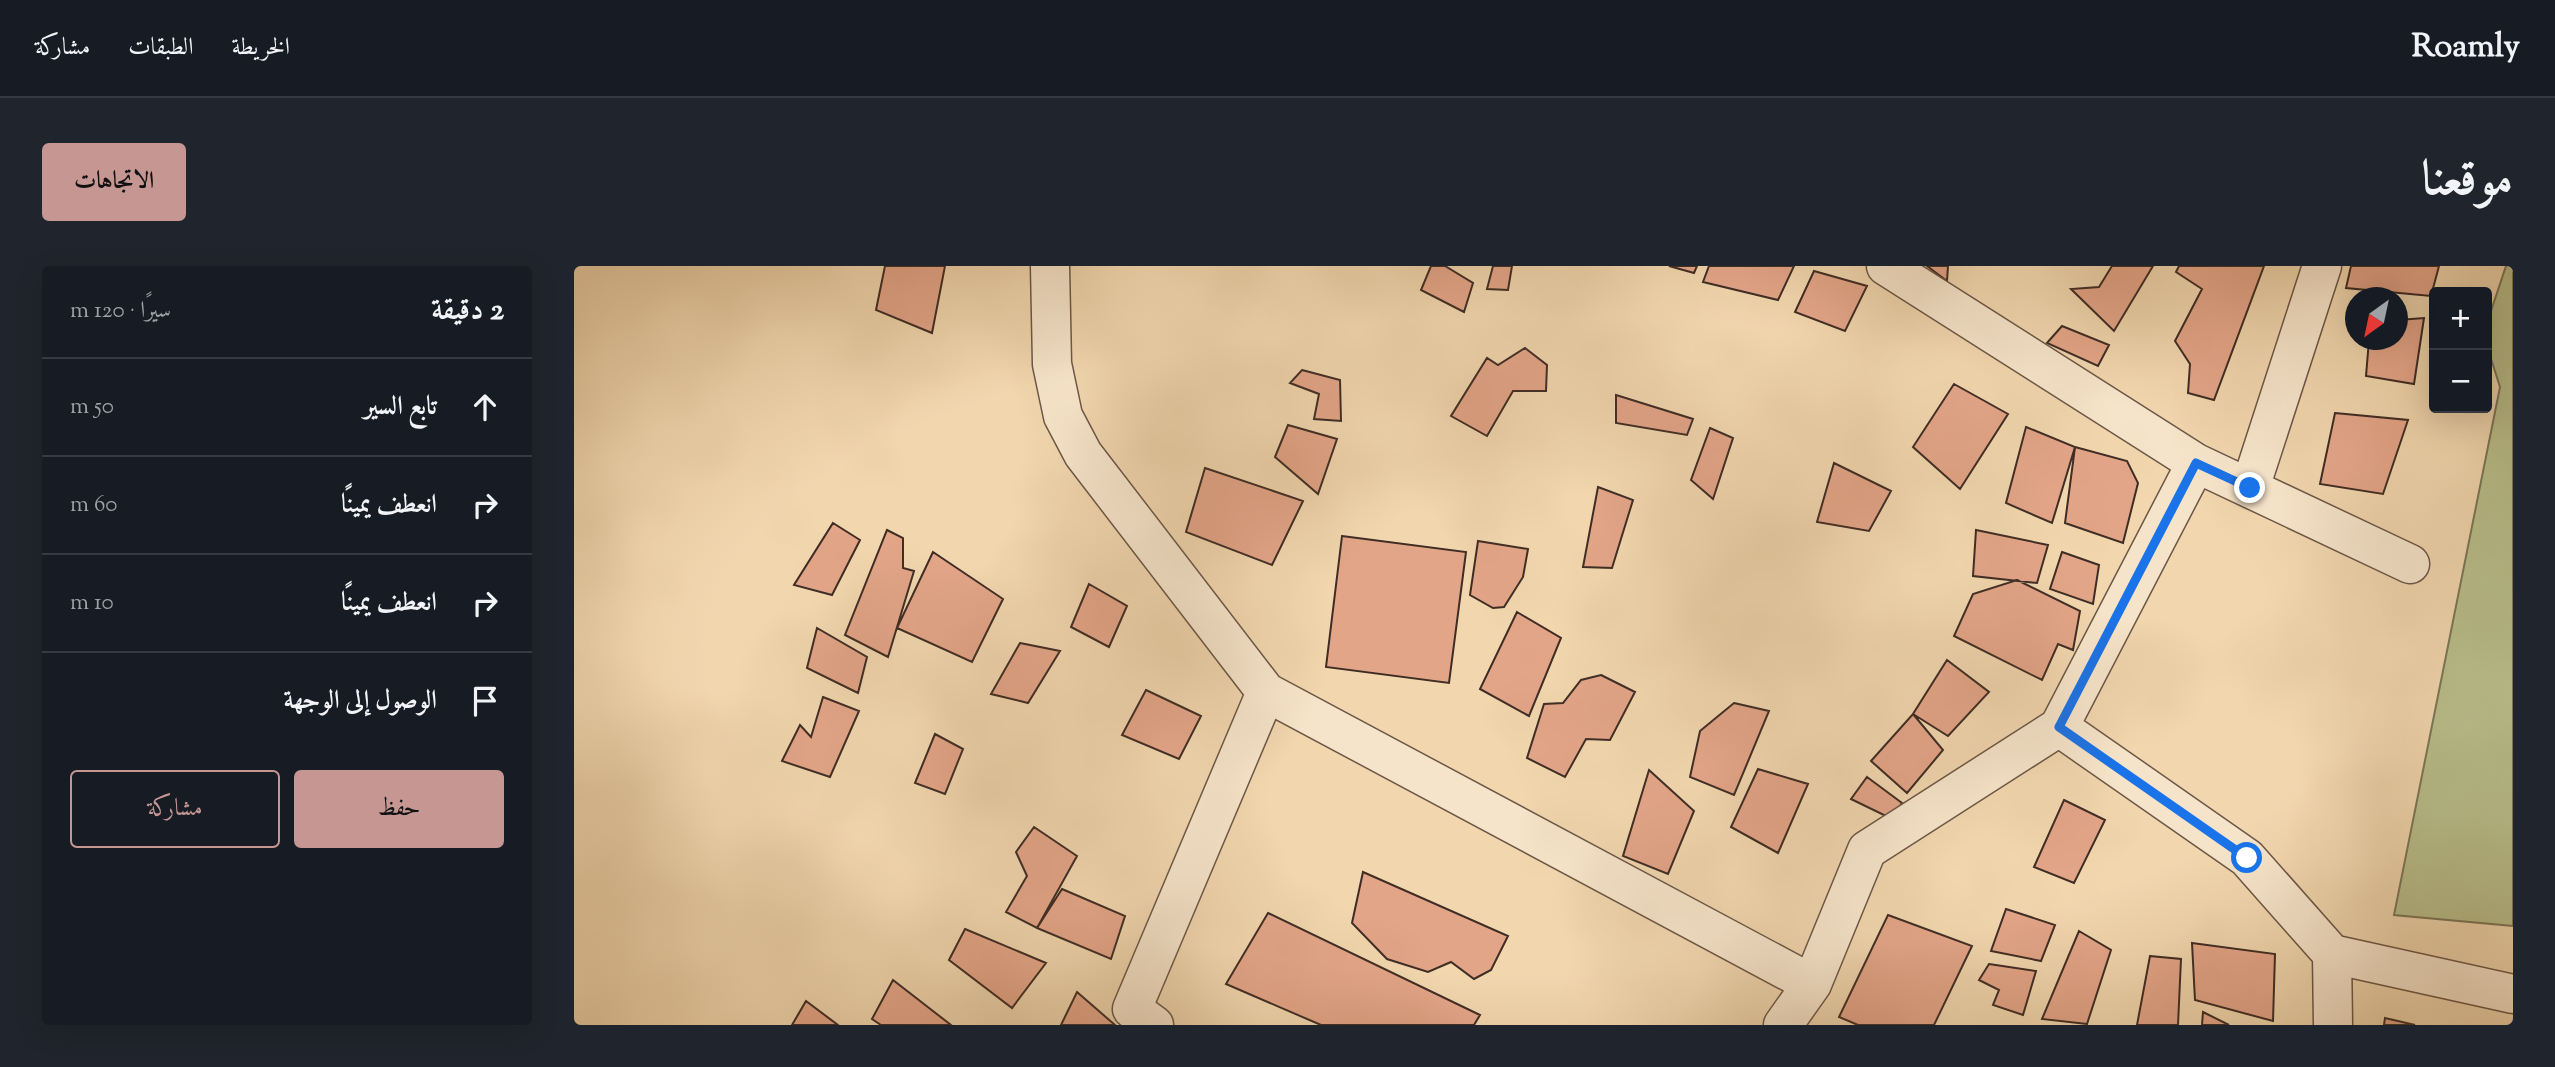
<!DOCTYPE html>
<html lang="ar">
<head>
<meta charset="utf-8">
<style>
  body { margin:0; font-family:"Sorts Mill Goudy",Amiri,serif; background:#20242c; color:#f1f3f6; direction:rtl }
  .controls { position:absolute; right:21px; top:21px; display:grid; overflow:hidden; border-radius:7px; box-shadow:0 7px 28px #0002 }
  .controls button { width:63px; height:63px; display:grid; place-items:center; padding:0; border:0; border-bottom:2px solid #363941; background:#171b24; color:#f1f3f6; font:35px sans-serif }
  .compass { position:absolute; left:1771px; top:21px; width:63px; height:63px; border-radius:50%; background:#171b24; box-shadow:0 7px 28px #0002; rotate:213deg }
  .stop { position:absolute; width:21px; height:21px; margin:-16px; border:5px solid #1a73e8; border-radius:50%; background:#fff }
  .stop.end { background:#1a73e8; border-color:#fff; box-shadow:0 2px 7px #0008 }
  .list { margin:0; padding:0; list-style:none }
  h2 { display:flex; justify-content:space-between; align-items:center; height:91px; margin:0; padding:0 28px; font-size:30px }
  h2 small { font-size:23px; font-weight:400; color:#9ea1a6 }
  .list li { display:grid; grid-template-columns:46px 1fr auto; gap:21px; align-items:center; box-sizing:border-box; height:98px; padding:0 28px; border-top:2px solid #363941 }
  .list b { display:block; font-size:26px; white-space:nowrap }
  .list em { font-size:23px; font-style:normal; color:#9ea1a6 }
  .actions { display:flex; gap:14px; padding:21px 28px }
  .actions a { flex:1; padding:16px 0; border:2px solid #c59692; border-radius:7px; text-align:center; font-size:24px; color:#c59692 }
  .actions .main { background:#c59692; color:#111 }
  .icon { flex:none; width:38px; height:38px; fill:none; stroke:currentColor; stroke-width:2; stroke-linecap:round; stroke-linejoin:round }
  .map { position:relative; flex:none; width:1939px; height:759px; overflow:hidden; direction:ltr; border-radius:7px }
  header { display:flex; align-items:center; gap:42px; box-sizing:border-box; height:98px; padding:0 35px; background:#171b24; border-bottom:2px solid #363941 }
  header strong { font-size:33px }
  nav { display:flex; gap:38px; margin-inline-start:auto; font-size:24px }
  .intro { display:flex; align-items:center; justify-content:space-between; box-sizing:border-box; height:168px; padding:0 42px }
  h1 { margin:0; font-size:49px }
  .button { padding:18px 32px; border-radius:7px; background:#c59692; color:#111; font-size:24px; font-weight:700 }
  main { display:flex; gap:42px; padding:0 42px }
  aside { flex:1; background:#171b24; border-radius:7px; box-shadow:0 7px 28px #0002 }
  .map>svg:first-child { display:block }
  .green { fill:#b8be8b; stroke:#7c7658; stroke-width:2 }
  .building { fill:#e3a588; stroke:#3f2d25; stroke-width:2 }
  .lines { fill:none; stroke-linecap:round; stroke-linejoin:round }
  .minor-casing { stroke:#6c5747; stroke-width:41 }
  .minor { stroke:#f6e4ca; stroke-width:38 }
  .route { stroke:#1a73e8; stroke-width:9 }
</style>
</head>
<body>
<header>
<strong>Roamly</strong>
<nav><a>الخريطة</a><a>الطبقات</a><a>مشاركة</a></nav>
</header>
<div class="intro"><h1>موقعنا</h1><a class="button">الاتجاهات</a></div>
<main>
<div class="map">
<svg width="1939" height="759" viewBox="0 0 1939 759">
  <rect width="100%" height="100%" fill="#f1d6ae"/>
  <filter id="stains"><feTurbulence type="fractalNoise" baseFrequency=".00286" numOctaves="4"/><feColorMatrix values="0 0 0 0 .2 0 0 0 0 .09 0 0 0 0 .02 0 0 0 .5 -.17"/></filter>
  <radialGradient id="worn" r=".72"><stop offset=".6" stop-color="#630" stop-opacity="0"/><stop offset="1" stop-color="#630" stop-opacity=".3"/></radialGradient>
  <path class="green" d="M1932,0H1939V660L1820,649L1926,121L1913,80V57Z"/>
  <path class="building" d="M311,0H371L358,67L302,44Z
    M857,0H871L899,17L890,46L847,24Z
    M919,0H938L934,24L913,23Z
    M1095,0H1123L1120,7Z
    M1135,0H1220L1204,34L1129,16Z
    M1353,0H1374L1373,15Z
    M1538,0H1579L1540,65L1497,23L1525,21Z
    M1605,0H1690L1640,134L1614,127L1616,98L1601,75L1628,23L1602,6Z
    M1777,0H1865L1857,30L1772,22Z
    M1240,5L1293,20L1271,65L1221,46Z
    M1850,52L1840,118L1792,110L1795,74H1824V54Z
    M1488,60L1535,79L1524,100L1473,77Z
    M951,82L973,99L972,125H939L913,170L877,150L913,92L924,99Z
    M728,104L766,114L767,155L740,153L745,128L716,117Z
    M1380,118L1434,148L1386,223L1339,181Z
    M1042,129L1119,153L1113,169L1042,157Z
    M1761,147L1834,154L1809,228L1746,218Z
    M714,159L763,173L744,228L701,191Z
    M1452,161L1501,181L1478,257L1432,237Z
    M1136,162L1159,172L1139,233L1117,214Z
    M1501,181L1553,195L1564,217L1549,277L1491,257Z
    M1260,197L1317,225L1295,265L1243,256Z
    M631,202L729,235L698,299L612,266Z
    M1024,221L1059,234L1038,302L1009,301Z
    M259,257L286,274L258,329L220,319Z
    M313,264L329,272V302L340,305L314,391L271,369Z
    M1402,264L1474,279L1463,317L1399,310Z
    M768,270L892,286L875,417L752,401Z
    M904,275L954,283L949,311L930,341L919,342L896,329Z
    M359,286L429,333L398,396L323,362Z
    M1488,286L1525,299L1519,338L1476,323Z
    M1443,314L1506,345L1499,384L1484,378L1468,414L1380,370L1399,328Z
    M515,318L553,340L535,381L497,361Z
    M943,346L987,372L955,450L906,423Z
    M243,362L293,391L284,427L233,402Z
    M446,377L486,385L454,437L417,428Z
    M1373,394L1415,426L1374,470L1339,448Z
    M1027,409L1061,426L1036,474L1012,473L991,511L953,492L970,438L989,437L1007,414Z
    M572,424L627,450L605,493L548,469Z
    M249,431L285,445L256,511L208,495L226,459L237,471Z
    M1160,437L1195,445L1160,529L1116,511L1126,465Z
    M1339,448L1369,484L1333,527L1297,495Z
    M361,468L389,483L371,528L341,517Z
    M1184,503L1234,518L1204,587L1157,561Z
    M1075,504L1120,545L1094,608L1049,590Z
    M1293,511L1328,537L1318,553L1277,533Z
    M1490,534L1531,554L1500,617L1460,601Z
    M460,561L503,590L463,662L432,646L453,610L442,586Z
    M789,606L934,670L917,704L900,713L877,696L854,706L813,693L778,657Z
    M488,623L551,650L537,693L463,662Z
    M1432,643L1481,659L1467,695L1417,685Z
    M694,647L906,749L900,759H747L652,718Z
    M1314,649L1398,680L1360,759H1284L1265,751Z
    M391,663L472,697L438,742L375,694Z
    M1505,665L1537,684L1513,758L1468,753Z
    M1618,677L1701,688L1699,755L1621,734Z
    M1576,690L1607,693L1604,759H1563Z
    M1415,698L1462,705L1449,749L1419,739L1425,724L1405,714Z
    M319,714L377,759H307L298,753Z
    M503,726L541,759H487Z
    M232,735L264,759H218Z
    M1629,746L1655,759H1628Z
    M1811,752L1841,759H1810Z"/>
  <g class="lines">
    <defs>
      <path id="minor" d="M476,0L478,98L489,150L509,188L692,426L1238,718
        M1312,0L1622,197L1836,298
        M1676,222L1748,0
        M1485,461L1673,592L1758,688L1759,759
        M1758,688L1939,728
        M580,759L558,743L692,426
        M1209,759L1238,718L1293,584L1485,461L1622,197"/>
    </defs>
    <use href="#minor" class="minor-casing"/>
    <use href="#minor" class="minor"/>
  </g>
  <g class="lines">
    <path class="route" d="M1673,592L1485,461L1622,197L1676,222"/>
  </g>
  <rect width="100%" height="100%" filter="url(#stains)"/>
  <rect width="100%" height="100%" fill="url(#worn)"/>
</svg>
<div class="controls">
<button>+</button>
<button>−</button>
</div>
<svg class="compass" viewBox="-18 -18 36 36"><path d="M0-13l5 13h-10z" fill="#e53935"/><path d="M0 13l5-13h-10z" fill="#9ea1a6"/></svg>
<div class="stop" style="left:1673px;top:592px"></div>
<div class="stop end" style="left:1676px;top:222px"></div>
</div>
<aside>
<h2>2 دقيقة<small>سيرًا · 120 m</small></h2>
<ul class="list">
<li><svg class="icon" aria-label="ahead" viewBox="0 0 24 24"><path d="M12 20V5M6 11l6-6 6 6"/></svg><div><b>تابع السير</b></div><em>50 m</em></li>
<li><svg class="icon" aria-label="right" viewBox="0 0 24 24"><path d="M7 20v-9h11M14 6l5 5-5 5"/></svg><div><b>انعطف يمينًا</b></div><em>60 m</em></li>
<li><svg class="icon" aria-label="right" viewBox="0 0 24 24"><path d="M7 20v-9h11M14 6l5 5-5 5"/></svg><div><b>انعطف يمينًا</b></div><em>10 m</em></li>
<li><svg class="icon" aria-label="arrive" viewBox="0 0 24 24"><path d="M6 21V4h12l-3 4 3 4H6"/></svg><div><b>الوصول إلى الوجهة</b></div></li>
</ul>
<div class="actions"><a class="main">حفظ</a><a>مشاركة</a></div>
</aside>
</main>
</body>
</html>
